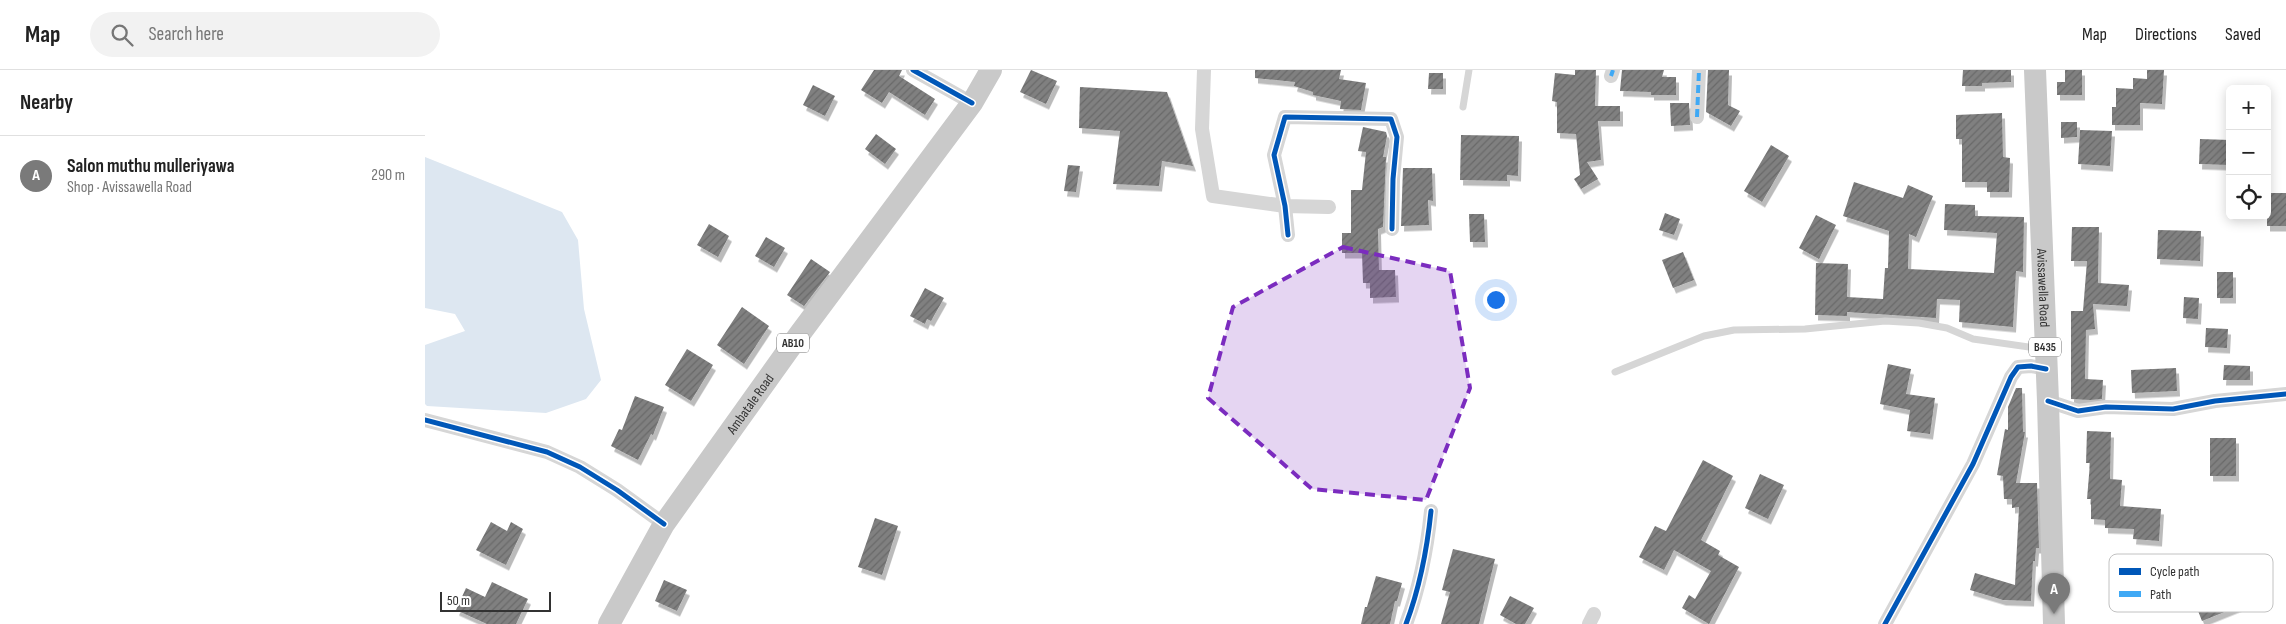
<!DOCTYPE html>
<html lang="en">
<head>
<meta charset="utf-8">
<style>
  body { margin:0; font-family:"Sofia Sans Condensed",sans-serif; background:#f2f2f2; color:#222 }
  .controls { position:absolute; right:15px; top:15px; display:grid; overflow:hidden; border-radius:8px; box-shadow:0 2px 12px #0003 }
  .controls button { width:45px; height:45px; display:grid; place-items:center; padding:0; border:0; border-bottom:1px solid #e0e0e0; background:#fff; color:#222; font:25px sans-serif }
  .scale { position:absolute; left:15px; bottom:12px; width:111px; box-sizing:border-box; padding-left:5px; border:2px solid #323232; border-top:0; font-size:14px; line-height:18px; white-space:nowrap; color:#323232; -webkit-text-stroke:4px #fff; paint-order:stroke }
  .you { position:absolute; left:1070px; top:229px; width:18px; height:18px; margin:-12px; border:4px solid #fff; border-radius:50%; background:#1a73e8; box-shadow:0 0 0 8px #1a73e833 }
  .badge { display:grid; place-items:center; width:32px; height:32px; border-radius:50%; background:#7a7a7a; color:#fff; font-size:16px; font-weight:700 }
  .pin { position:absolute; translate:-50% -41px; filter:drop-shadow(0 1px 2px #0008) }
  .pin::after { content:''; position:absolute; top:26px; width:18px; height:15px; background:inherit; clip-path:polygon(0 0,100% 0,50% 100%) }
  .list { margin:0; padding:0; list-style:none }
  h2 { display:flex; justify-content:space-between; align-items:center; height:65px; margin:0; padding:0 20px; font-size:21px }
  h2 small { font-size:16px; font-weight:400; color:#767676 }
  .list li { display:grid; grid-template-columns:32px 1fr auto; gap:15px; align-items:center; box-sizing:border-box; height:80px; padding:0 20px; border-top:1px solid #e0e0e0 }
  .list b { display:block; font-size:19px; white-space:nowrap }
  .list p { margin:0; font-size:16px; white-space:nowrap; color:#767676 }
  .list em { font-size:16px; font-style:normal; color:#767676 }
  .icon { flex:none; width:28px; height:28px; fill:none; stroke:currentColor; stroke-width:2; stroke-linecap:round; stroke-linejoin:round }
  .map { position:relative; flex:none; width:1861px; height:554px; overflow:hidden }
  header { display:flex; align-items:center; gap:30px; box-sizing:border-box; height:70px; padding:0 25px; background:#fff; border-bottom:1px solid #e0e0e0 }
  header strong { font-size:24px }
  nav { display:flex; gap:28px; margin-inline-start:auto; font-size:18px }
  .search { width:350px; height:45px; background:#f2f2f2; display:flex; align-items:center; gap:12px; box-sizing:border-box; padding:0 18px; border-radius:28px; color:#767676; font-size:19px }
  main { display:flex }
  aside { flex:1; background:#fff }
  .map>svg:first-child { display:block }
  .water { fill:#dde7f1 }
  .building { fill:url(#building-hatch); filter:url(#shadow) }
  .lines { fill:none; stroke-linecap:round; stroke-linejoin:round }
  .service { stroke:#d6d6d6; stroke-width:7 }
  .minor { stroke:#d6d6d6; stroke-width:14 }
  .primary { stroke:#c9c9c9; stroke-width:22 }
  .quiet { stroke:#3fa9f5; stroke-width:4; stroke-dasharray:8 4; stroke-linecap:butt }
  .cycleway-casing { stroke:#fff; stroke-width:8 }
  .cycleway { stroke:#0057b8; stroke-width:5 }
  .marked { fill:#7b2cbf; fill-opacity:0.2; stroke:#7b2cbf; stroke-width:4; stroke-dasharray:10 6; stroke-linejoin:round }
  .labels { text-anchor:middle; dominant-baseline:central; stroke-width:5; stroke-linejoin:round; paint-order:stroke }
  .shield { fill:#fff; stroke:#707070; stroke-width:1 }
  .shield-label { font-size:12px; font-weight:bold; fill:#323232 }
  .street-label { font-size:14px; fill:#323232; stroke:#fff }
  .key { fill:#fff; stroke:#c2c2c2; stroke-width:1 }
  .key-label { font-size:14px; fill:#323232 }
</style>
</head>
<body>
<header>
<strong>Map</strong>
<div class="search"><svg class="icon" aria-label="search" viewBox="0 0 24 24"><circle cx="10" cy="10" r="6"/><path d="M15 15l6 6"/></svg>Search here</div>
<nav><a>Map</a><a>Directions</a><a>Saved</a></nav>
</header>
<main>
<aside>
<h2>Nearby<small></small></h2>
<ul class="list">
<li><span class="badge">A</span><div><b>Salon muthu mulleriyawa</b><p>Shop · Avissawella Road</p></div><em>290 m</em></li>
</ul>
</aside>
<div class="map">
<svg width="1861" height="554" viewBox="0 0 1861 554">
  <defs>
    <pattern id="building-hatch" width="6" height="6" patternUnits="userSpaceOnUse" patternTransform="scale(1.25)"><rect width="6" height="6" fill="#808080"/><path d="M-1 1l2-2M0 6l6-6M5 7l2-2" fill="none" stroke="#696969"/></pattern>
    <filter id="shadow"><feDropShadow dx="3" dy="5.5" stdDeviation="0" flood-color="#0004"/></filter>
  </defs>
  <rect width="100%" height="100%" fill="#fff"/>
  <path class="water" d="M0,87L137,142L153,170L159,239L176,310L161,329L121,343L2,336L0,334V275L40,261L30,244L0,238Z"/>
  <path class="building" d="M449,0H477L474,6L510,29L500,45L464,22L457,33L436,20Z
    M606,0L632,11L621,34L595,22Z
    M830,0H916L914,9L941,13L936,40L915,39L916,31L888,25V22L869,16L870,12L830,8Z
    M1150,0H1171L1170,36H1195V51H1173L1176,90L1162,92L1173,109L1156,119L1149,109L1155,105L1151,64L1132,63V32L1127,31L1130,3L1150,5Z
    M1197,0H1239L1237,7H1251V25H1226V22L1195,21Z
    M1283,0H1304L1303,35L1315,41L1306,56L1281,42Z
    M1538,0H1586V12L1557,13V16H1537Z
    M1640,0H1657V25H1632V12H1640Z
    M1722,0H1739L1737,34L1715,33V55H1687V37H1691V18L1708,19V8L1722,9Z
    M1004,3H1018V19H1003Z
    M388,15L410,26L400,46L378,35Z
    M655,17L742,22L768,96L737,91L734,116L688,114L695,61L654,58Z
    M1245,33H1264L1265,55L1246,56Z
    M1577,43L1578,87L1585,88L1584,122H1562V112H1537V69H1531V45Z
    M1636,52H1652V67L1636,68Z
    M938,57L961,62L962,66L958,87H961L958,157L953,159L954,200H970L971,227L945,228V213H938L937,183H917V163H926V120H937L941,82L933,81Z
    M1655,60L1687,61L1685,96L1653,94Z
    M451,64L471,79L460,94L440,79Z
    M1036,65L1094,66L1093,106L1082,105V111L1035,110Z
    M1775,69L1805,70L1804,95L1774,94Z
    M1346,75L1364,86L1337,132L1319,121Z
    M643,95L655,96L651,122L639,121Z
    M978,98H1007L1008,131L1003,130L1004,155L976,156Z
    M1429,112L1478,128L1483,115L1508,126L1491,167L1484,164L1483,199L1569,203L1572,163L1519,160L1520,134L1550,135V146L1599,147L1598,202L1591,201L1588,257L1534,252L1535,230L1512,229L1511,248L1422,242V246L1390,245L1391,193L1423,194L1422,227L1458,229L1460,198H1463L1464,161L1418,146Z
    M1842,123H1861V156H1842Z
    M1240,143L1255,149L1249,165L1234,160Z
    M1044,144H1059L1060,172H1045Z
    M1391,145L1411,155L1394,189L1374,178Z
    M284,154L304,166L293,187L272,175Z
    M1647,157H1674L1673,213L1704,215L1702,236L1668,234L1670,259L1661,260L1660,309L1678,310L1677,329L1665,330L1646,329V241H1658L1662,191H1646Z
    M1733,160L1776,161L1775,191L1732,189Z
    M341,167L360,178L349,197L330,186Z
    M1258,182L1269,210L1248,218L1237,190Z
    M386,189L405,202L379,236L362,225Z
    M1792,202H1808V228H1792Z
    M500,218L519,228L506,251L502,249L500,254L485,246Z
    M1759,227L1774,228L1773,249L1758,248Z
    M317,237L344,256L319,294L292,275Z
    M1781,258L1803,259L1802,278L1780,277Z
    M262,279L288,295L266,331L240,315Z
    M1463,294L1486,299L1481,324L1510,328L1505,364L1482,361L1485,340L1455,334Z
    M1799,295L1825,296V310H1798Z
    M1751,298L1752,321L1707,323L1706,300Z
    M1591,318H1597L1598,362H1600L1591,413H1612L1614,478H1611L1610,491H1608L1606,531L1578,530L1545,520L1550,503L1590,515L1594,437L1587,438V429H1579L1578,406L1572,405L1580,359L1583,360V337Z
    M210,326L239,337L228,365L226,364L213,390L186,376L194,359L197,360Z
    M1662,361L1686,362L1685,409L1697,410L1695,436L1736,439L1734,471L1708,469L1709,459L1680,458V450L1666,449V429H1662L1665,393H1661Z
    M1785,368H1811V406H1785Z
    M1278,390L1308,406L1276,470L1295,481L1293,485L1314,497L1284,554L1257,538L1264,525L1270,529L1286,501L1249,480L1239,500L1214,487L1230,456L1241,461Z
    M1335,404L1359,415L1343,449L1320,438Z
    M450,448L473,456L457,505L433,497Z
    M66,452L82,461L86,452L98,459L81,495L51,480Z
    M1028,479L1070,489L1054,554H1016L1025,522L1017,520Z
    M1811,500L1824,532L1777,551L1764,518Z
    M951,506L977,513L972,531H970L965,554H936L940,537H942Z
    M239,510L262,520L252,541L230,531Z
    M67,512L103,529L91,554H62L31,540L41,518L60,527Z
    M1085,526L1109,538L1100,554H1091L1075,545Z"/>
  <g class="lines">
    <path class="service" d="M1038,37L1044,0
      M1190,302L1279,266L1309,260L1380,259L1460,251L1494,253L1522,258L1548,269L1618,279"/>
    <path class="minor" d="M488,0L547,33
      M779,0L777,59L788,126L860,136L904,137
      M1186,6L1188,0
      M1272,47L1274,0
      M863,165L860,136L849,85L860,47L966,49L972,67L968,109L967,159
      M1623,331L1653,341L1681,337L1748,339L1790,331L1861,324
      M0,350L122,382L155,397L192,420L239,454
      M981,554C995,517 1002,480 1006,441
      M1164,554L1169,544
      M1460,554L1548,394L1586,307L1593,297L1606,296L1621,299"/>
    <g class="primary">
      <path id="s1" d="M1610,0L1623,331L1629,554"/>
      <path id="s2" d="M184,554L239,454L374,265L547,33L566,0"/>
    </g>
    <path class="quiet" d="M1186,6L1188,0
      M1272,47L1274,0"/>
    <defs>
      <path id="cycleway" d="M488,0L547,33
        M863,165L860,136L849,85L860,47L966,49L972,67L968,109L967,159
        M1623,331L1653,341L1681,337L1748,339L1790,331L1861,324
        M0,350L122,382L155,397L192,420L239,454
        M981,554C995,517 1002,480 1006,441
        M1460,554L1548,394L1586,307L1593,297L1606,296L1621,299"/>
    </defs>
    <use href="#cycleway" class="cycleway-casing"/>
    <use href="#cycleway" class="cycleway"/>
  </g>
  <path class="marked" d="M918,177L1025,201L1045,318L1001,430L887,419L783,328L808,237Z"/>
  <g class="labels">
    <g class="shield">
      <rect x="352" y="263.5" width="32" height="19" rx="4"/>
      <rect x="1604" y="267.5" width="32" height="19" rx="4"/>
    </g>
    <g class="shield-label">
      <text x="368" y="273">AB10</text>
      <text x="1620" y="277">B435</text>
    </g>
    <g class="street-label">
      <text stroke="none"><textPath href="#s1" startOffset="218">Avissawella Road</textPath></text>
      <text stroke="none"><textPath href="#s2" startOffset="262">Ambatale Road</textPath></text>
    </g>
  </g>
  <rect x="1684" y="484" width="164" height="58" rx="8" class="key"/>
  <rect x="1694" y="498" width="22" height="7" fill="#0057b8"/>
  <rect x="1694" y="521" width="22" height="6" fill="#3fa9f5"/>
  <g class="key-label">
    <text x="1725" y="506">Cycle path</text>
    <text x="1725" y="529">Path</text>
  </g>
</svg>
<div class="controls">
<button>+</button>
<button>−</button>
<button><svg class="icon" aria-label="locate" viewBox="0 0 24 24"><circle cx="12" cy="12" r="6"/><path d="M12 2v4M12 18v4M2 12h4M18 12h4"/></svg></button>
</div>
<div class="scale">50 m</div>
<div class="you"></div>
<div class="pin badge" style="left:1629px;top:544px">A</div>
</div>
</main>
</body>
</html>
